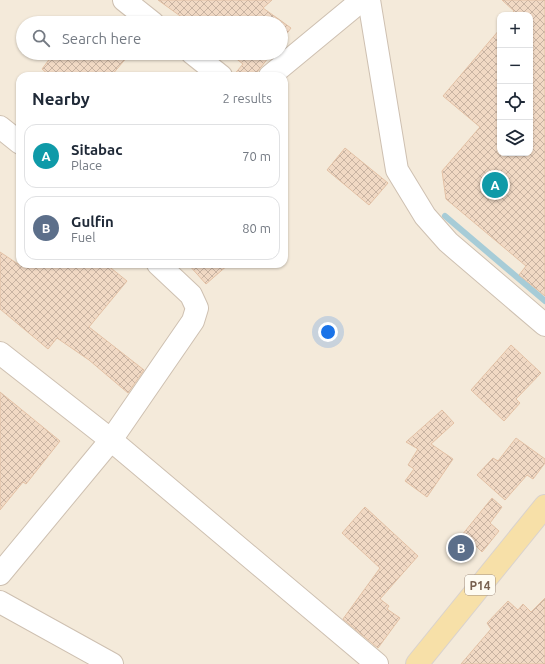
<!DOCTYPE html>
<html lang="en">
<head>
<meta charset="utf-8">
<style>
  body { margin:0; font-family:Ubuntu,sans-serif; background:#f2f2f3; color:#1f2937 }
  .controls { position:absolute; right:12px; top:12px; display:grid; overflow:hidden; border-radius:8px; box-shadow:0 1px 3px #0004 }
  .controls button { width:36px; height:36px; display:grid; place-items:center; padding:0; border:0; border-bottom:1px solid #e0e1e3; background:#fff; color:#1f2937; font:20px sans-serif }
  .you { position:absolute; left:328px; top:332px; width:14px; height:14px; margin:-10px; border:3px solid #fff; border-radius:50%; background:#1a73e8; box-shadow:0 0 0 6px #1a73e833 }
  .badge { display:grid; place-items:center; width:26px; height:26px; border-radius:50%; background:#765045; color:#fff; font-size:13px; font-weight:700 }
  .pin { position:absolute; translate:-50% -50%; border:2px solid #fff; box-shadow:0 1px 4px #0006 }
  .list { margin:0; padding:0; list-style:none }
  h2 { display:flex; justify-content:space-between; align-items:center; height:52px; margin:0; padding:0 16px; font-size:17px }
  h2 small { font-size:13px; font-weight:400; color:#747a83 }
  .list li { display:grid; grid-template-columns:26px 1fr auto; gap:12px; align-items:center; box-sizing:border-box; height:64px; margin:0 8px 8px; padding:0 8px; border:1px solid #e0e1e3; border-radius:12px }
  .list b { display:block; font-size:15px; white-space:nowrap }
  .list p { margin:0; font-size:13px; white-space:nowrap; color:#747a83 }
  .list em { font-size:13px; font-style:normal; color:#747a83 }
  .icon { flex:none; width:22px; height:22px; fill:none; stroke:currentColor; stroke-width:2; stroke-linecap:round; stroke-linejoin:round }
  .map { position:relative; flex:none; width:545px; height:664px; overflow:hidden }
  .search { position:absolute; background:#fff; box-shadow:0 1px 3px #0004; left:16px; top:16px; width:272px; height:44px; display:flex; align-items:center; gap:10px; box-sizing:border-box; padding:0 14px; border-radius:22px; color:#747a83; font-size:15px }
  .panel { position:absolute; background:#fff; box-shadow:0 1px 3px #0004; left:16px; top:72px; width:272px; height:196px; border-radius:12px }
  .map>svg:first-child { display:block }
  .residential { fill:#f4eada; fill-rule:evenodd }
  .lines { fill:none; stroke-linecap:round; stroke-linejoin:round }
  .stream { stroke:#a7ccd7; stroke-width:6 }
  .building { fill:url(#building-cross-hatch); stroke:#e3c1a5 }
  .minor-casing { stroke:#cec0b1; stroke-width:24 }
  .tertiary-casing { stroke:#cec0b1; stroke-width:24 }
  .primary-casing { stroke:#d9d2ce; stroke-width:24 }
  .minor { stroke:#fff; stroke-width:22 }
  .tertiary { stroke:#fff; stroke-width:22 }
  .primary { stroke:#f7e0a8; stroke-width:22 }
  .labels { text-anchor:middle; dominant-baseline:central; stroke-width:3; stroke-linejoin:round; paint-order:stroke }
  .shield { fill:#fefbf2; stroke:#a08e80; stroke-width:1 }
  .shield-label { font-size:12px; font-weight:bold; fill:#77604f }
</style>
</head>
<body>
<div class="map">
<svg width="545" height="664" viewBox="0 0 545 664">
  <defs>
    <pattern id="building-cross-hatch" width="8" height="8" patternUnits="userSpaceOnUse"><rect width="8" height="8" fill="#f1d9c4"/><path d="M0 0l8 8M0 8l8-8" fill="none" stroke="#c8b3a2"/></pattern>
  </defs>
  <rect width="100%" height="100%" fill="#fcf7ec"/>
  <path class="residential" d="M0,0H545V664H0ZM500,15H530V153H500ZM23,23H281V53H23ZM20,76H284V264H20Z"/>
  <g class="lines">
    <path class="stream" d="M445,216L545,301"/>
  </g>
  <path class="building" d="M158,0H272L263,8L291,28L281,41V23H190Z
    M502,0H545V296L519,275L526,266L446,199L442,171L480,127L443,96L500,29V153H530V15H511L514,11Z
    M54,53H124L128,56L111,76H50L42,69Z
    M229,53H272L254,76H233L243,64Z
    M345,148L388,183L369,205L327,170Z
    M0,252L18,264H106L127,281L89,327L144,370L128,393L89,360L57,338L48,349L0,309Z
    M188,264H229L206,284Z
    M511,345L541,373L516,399L520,403L504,421L471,390Z
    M0,392L60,441L26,484L23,482L0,510Z
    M442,410L454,423L431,444L453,459L427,497L405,481L414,469L408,465L418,449L406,442Z
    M516,438L545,459V463L533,479L527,475L505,500L477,475L493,458L498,461Z
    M492,498L502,507L490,523L499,531L482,552L474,544L466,555L453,546Z
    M365,507L418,556L380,599L389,606L387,609L400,618L378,648L343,619L380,568L342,533Z
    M545,598V664H461L491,629L487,623L508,601L518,610L523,604L531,612Z"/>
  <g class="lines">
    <defs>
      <path id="minor" d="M124,0L153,23
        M192,53L221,76
        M270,76L362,0
        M0,127L20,143
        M0,353L111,440L377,664
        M0,574L111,440L193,321L197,308L191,295L158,264
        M0,602L112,664"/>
      <path id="tertiary" d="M369,0L397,170L425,216L448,242L545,325"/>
      <path id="primary" d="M417,664L545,506"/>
    </defs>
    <use href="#minor" class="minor-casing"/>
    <use href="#tertiary" class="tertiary-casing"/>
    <use href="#primary" class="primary-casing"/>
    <use href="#minor" class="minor"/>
    <use href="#tertiary" class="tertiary"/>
    <use href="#primary" class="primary"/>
  </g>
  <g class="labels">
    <rect class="shield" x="465" y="575" width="30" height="20" rx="3"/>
    <g class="shield-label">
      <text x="480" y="585">P14</text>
    </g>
  </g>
</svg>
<div class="controls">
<button>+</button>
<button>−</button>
<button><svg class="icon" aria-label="locate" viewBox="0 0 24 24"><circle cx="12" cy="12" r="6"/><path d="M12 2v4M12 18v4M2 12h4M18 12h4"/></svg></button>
<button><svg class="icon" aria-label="layers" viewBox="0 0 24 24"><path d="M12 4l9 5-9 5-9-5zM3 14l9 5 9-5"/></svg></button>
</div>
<div class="you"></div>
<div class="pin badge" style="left:495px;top:185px;background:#0f9aa8">A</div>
<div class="pin badge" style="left:461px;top:548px;background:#5c6f8a">B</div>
<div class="search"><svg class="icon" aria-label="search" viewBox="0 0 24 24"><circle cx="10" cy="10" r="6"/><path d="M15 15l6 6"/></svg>Search here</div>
<section class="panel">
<h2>Nearby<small>2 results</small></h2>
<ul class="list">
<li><span class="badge" style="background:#0f9aa8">A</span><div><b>Sitabac</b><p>Place</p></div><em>70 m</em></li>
<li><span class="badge" style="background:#5c6f8a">B</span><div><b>Gulfin</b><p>Fuel</p></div><em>80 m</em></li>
</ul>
</section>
</div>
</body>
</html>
